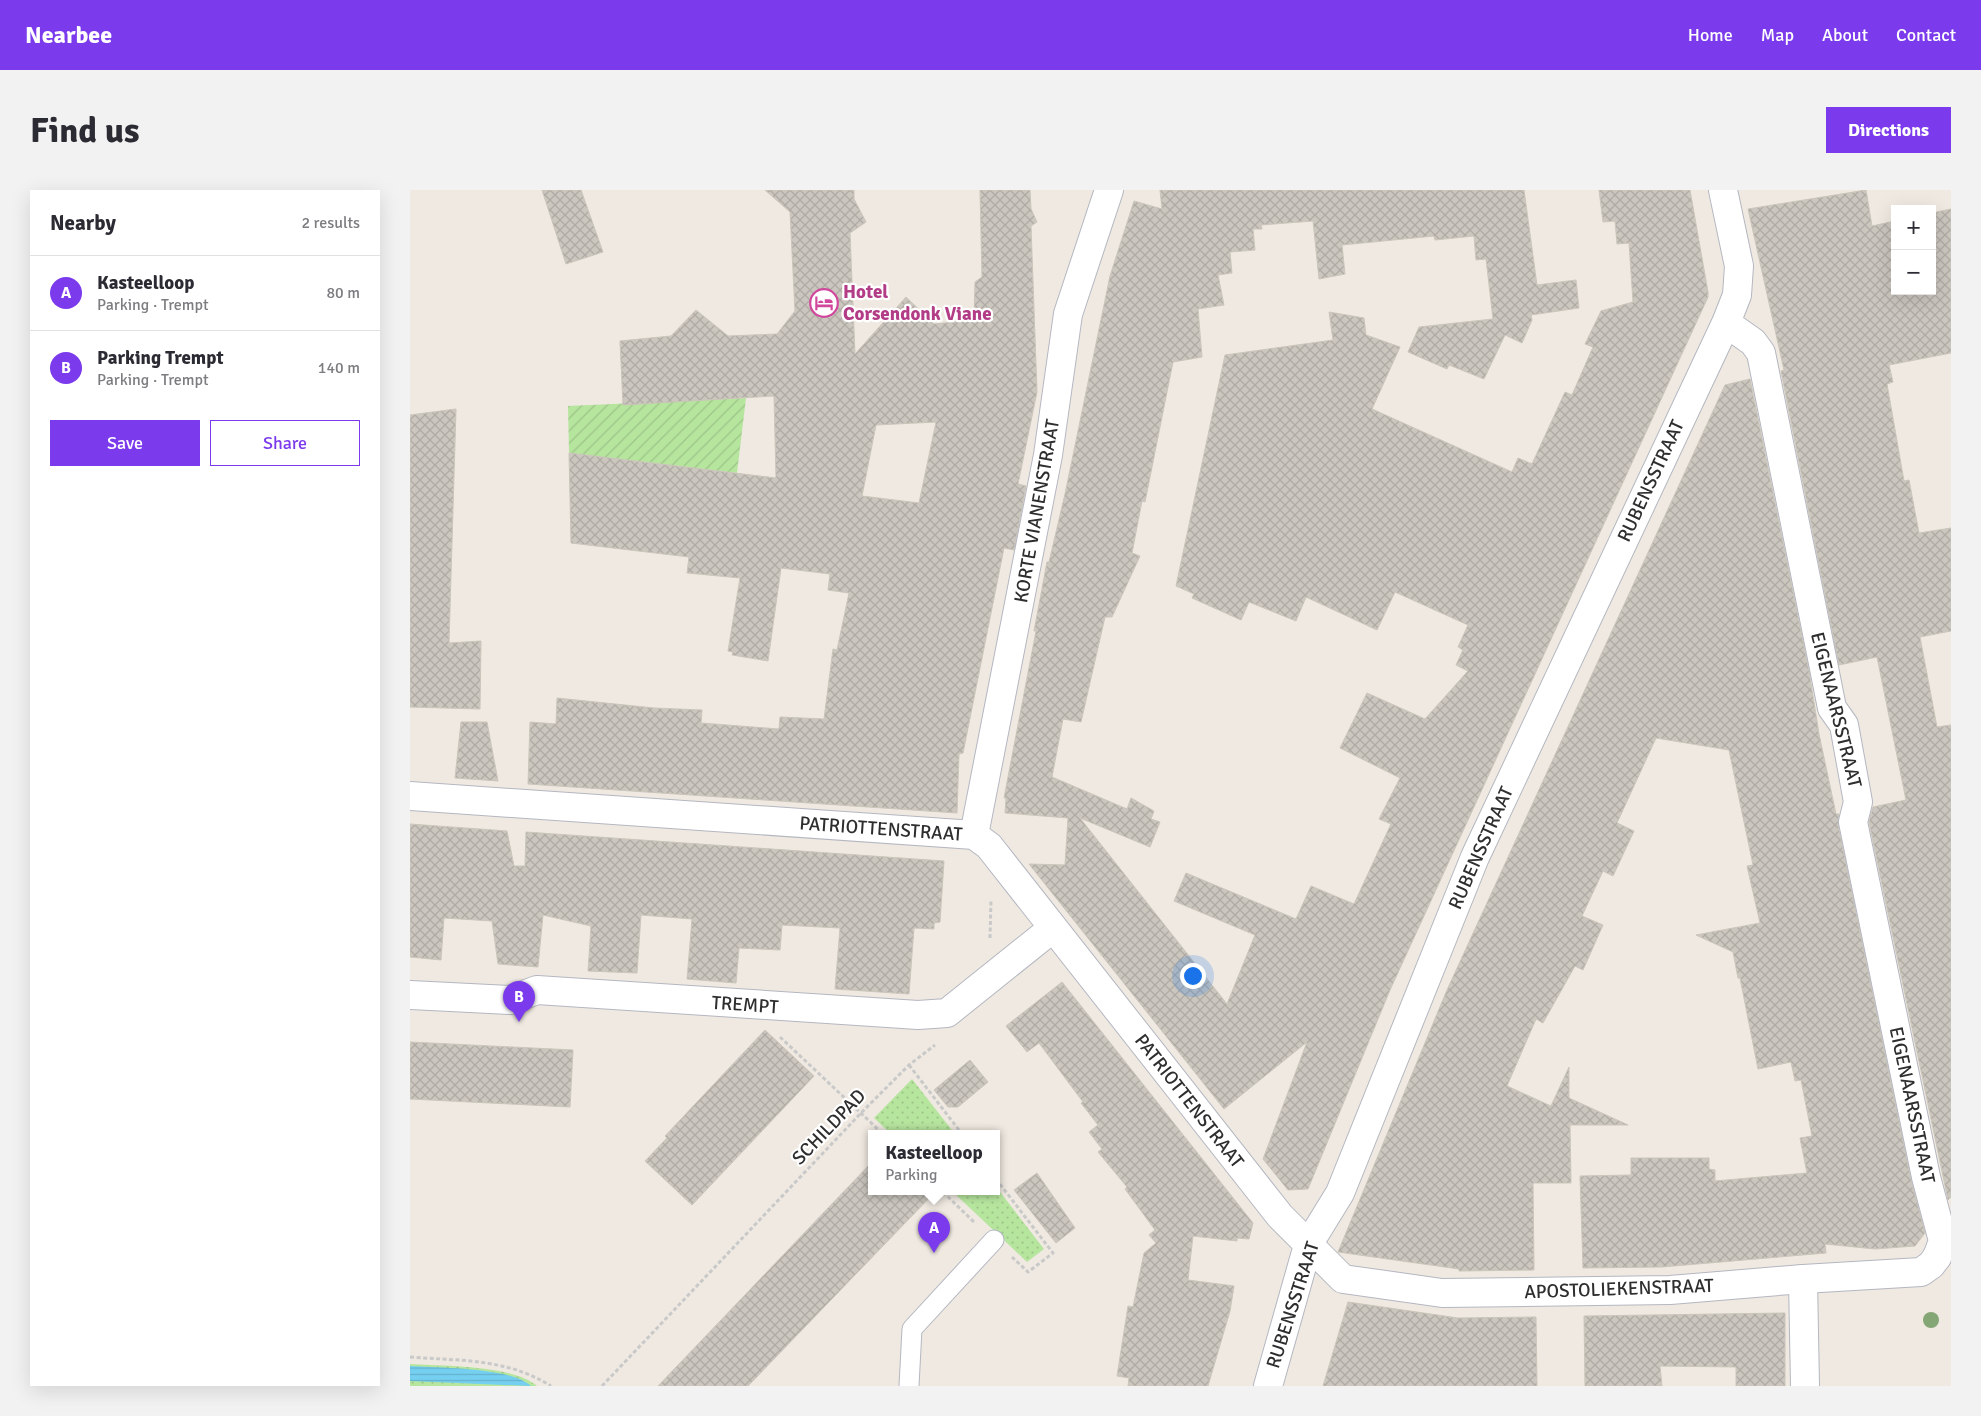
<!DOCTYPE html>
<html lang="en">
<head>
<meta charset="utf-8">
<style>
  body { margin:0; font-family:Signika,sans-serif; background:#f2f2f3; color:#2b2b33 }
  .controls { position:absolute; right:15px; top:15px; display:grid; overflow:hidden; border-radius:0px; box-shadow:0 5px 20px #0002 }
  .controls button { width:45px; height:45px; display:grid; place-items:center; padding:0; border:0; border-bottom:1px solid #e1e1e2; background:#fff; color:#2b2b33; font:25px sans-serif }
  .you { position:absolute; left:782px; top:785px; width:18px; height:18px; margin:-12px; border:4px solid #fff; border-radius:50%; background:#1a73e8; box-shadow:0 0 0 8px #1a73e833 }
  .badge { display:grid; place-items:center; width:32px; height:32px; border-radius:50%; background:#7c3aed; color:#fff; font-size:16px; font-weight:700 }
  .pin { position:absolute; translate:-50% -41px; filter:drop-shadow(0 1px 2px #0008) }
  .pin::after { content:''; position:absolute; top:26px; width:18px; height:15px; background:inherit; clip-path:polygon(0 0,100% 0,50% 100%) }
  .popup { position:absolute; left:458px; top:940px; width:132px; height:65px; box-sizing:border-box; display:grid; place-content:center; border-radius:0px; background:#fff; filter:drop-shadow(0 1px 4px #0005); font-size:16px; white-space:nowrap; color:#7c7c81 }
  .popup b { font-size:19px; color:#2b2b33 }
  .popup::after { content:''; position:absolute; left:50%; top:100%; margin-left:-10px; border:10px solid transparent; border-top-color:#fff }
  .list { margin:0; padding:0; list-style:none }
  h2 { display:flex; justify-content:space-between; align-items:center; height:65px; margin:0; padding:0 20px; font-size:21px }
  h2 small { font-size:16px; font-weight:400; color:#7c7c81 }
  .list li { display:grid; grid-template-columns:32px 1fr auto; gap:15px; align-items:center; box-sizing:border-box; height:75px; padding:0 20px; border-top:1px solid #e1e1e2 }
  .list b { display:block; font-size:19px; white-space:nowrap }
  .list p { margin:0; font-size:16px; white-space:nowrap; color:#7c7c81 }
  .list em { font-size:16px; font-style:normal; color:#7c7c81 }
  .actions { display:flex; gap:10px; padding:15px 20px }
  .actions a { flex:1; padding:11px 0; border:1px solid #7c3aed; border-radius:0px; text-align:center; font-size:18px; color:#7c3aed }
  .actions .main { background:#7c3aed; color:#fff }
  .map { position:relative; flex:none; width:1541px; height:1196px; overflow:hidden; border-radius:0px }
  header { display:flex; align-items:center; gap:30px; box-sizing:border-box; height:70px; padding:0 25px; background:#7c3aed; color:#fff }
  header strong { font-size:24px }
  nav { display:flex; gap:28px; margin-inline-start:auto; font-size:18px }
  .intro { display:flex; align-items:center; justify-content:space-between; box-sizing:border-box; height:120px; padding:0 30px }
  h1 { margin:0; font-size:35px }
  .button { padding:12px 22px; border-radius:0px; background:#7c3aed; color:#fff; font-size:18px; font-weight:700 }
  main { display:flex; gap:30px; padding:0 30px }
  aside { flex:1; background:#fff; border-radius:0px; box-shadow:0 5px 20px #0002 }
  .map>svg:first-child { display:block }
  .park { fill:url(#park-dots) }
  .garden { fill:url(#garden-furrows) }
  .water { fill:url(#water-rules) }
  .building { fill:url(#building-cross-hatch); stroke:#cbc5ba; fill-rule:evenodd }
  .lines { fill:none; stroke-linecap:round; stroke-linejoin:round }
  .lane-casing { stroke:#b4b7c1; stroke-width:21 }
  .street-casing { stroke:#b4b7c1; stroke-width:30 }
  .secondary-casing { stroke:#b4b7c1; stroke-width:30 }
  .path { stroke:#c9c9c9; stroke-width:3; stroke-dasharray:4 2.5; stroke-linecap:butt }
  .lane { stroke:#fff; stroke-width:19 }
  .street { stroke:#fff; stroke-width:28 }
  .secondary { stroke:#fff; stroke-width:28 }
  .tree { fill:#84a574 }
  .labels { text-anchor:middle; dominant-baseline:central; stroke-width:4.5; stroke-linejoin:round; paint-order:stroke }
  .hotel-label { font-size:19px; font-weight:bold; fill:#b23c85; stroke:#fff; text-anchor:start }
  .street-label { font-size:19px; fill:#2e2e2e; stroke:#fff }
</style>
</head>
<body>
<header>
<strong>Nearbee</strong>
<nav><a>Home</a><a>Map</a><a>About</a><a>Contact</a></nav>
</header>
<div class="intro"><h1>Find us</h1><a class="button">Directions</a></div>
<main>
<aside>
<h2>Nearby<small>2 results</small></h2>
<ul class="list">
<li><span class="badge">A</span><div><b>Kasteelloop</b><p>Parking · Trempt</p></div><em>80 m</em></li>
<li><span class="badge">B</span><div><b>Parking Trempt</b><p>Parking · Trempt</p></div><em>140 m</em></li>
</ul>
<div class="actions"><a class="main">Save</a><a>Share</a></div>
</aside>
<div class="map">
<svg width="1541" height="1196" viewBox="0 0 1541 1196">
  <defs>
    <pattern id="park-dots" width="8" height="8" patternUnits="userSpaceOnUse" patternTransform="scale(1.25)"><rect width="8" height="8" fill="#b6e59e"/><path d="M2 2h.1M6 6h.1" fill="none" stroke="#9dc588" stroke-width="1.8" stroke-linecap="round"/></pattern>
    <pattern id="garden-furrows" width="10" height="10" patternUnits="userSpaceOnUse" patternTransform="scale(1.25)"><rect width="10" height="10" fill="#b6e59e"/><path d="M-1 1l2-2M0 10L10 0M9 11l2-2" fill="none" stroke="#9dc588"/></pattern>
    <pattern id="water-rules" width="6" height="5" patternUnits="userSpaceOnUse" patternTransform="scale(1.25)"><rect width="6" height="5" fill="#75cff0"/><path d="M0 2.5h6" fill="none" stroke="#66b2ce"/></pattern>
    <pattern id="building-cross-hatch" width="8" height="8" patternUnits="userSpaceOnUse" patternTransform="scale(1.25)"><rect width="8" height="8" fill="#cbc7bf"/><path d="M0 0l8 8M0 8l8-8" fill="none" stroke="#afaba4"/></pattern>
  </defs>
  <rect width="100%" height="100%" fill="#efe9e1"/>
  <path class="park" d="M502,889L545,944H481L464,928Z
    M587,998L634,1059L617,1072L543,1002H586Z
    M0,1174C32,1176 103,1175 127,1196H0Z"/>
  <path class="garden" d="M336,208L327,283L159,263L158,216Z"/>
  <path class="water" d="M0,1176C29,1178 100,1177 121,1196L0,1191Z"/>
  <path class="building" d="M132,0H171L193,62L156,74Z
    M355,0H444V9L456,32L440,43L445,164L496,107L524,134L564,130L565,92L572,87L570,0H620L621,19L627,32L621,36L627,202L608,294L616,296L604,360L594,358L553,563L549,564L547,623L118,594L120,532L146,534L147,508L244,518L292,520L291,533L369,539L370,527L414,529L423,459L427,460L439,403L418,400L420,384L371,378L358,471L322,465L323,462L318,461L330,388L277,383L279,367L161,353L159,263L366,288L364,206L213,215L210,151L261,146L286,120L318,146L367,144L385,121L380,22ZM526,232L509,313L452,306L466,235Z
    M750,0H1114L1127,95L1166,90L1169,118L1121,125L1122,130L1112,153L1095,145L1074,189L1039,175L1037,179L998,162L1009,137L1083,129L1076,69L1066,70L1064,46L1025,50L1024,46L932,55L935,84L909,89L903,31L851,35L852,39H843L845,60L820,62L822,83L808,85L814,115L788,119L792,167L763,172L735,312L732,311L722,363L730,366L702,427H695L671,532L653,529L642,587L717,619L721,608L744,621L741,629L750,632L740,657L670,628L817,814L845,745L764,711L776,683L886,729L901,696L944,714L981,634L969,629L990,588L930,558L957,503L1015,529L1058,481L1046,475L1053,460L1048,457L1058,435L985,402L967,440L896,407L886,431L839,412L831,430L782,408L784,404L766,396L815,165L923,150L919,122L954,128L956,145L990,157L962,219L1102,282L1108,268L1122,274L1155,202L1162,205L1183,157L1175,154L1191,121L1223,112L1219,53L1207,54L1205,31L1193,32L1189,0H1280L1298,102V107L980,800L898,999L878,1000L853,969L897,852L814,919L619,674L655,675L658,628L595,623L596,608H594L626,441H624L637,372H639L655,304L700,86L724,11L752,19Z
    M1456,0L1462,36L1485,31V101H1522V23L1541,19V163L1479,175L1483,192L1477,194L1494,291L1499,290L1509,343L1541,338V441L1510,447L1527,537L1541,535V1007L1538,1010L1459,632L1463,617L1496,610L1467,467L1429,475L1371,181L1374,180L1338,19Z
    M1340,189L1399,481L1409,544L1426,624H1429L1428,635L1501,990L1515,1043L1505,1056L1465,1059L1415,1054L1416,1063L1252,1077L1173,1078L1170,986L1221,985V968H1299V979L1305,980V991L1397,983L1390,948L1402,946L1391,890L1385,891L1381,872L1348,879L1330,788H1328L1323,762L1286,745L1350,733L1337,676L1343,675L1319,560L1246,548L1207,633L1224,641L1203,686L1193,681L1172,726L1193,735L1173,780L1165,776L1133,833L1126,829L1097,896L1141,916L1159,877V908L1218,935H1160L1161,993H1123L1124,1080L1049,1081V1079L928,1062L1037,800L1315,195Z
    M46,219L39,453L71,451L70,519L0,517V225Z
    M51,532H77L88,591L45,588Z
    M0,634L97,641L104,676H115L116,642L534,671L530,732L524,733V739L504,738L499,804L425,799L430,738L372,735L370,760L329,758L326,793L277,789L282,729L231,725L227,783L178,781L181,736L133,725L128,777L88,774L82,731L34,728L31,770L0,767Z
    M652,792L843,1033L839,1049L827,1048V1051L783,1046L778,1090L824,1096L820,1121L798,1196H718L719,1188L707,1186L718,1116L723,1117L734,1063L746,1053L739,1045L745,1040L715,999L717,997L688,962L692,959L679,942L688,935L671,913L673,912L629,853L617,862L596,836Z
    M355,840L404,886L282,1015L235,971L257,948L255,946Z
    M0,852L163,860L160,917L0,909Z
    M560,870L578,892L548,917H538L524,900Z
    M462,972V1002H525L338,1196H248Z
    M627,983L665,1038L646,1053L604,1000Z
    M938,1112L1048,1128L1126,1127L1127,1196H913Z
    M1375,1123V1196H1326V1177L1250,1176L1252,1196H1175L1174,1126Z"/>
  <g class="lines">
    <defs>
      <path id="lane" d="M499,1196L502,1139L584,1050"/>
      <path id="street" d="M1316,133L1343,152L1351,163L1422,518L1434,535L1448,612L1443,632L1516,987L1533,1051L1527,1067
        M0,805L100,810L127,800L508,825L537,823L643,738
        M898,1055L930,1003L1065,667L1316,133L1327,105L1329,76L1313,0
        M1393,1089L1395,1196"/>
      <path id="secondary" d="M0,606L564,645L579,656L870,1026L933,1089L1032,1103L1260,1100L1393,1089L1511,1082L1521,1075L1527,1067
        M564,645L638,265L658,124L699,0
        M858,1196L898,1055"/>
    </defs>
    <use href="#lane" class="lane-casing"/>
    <use href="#street" class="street-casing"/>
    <use href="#secondary" class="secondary-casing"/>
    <path class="path" d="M580,748L581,710
      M370,847L473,944
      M499,875L552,944
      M586,989L643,1063L618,1082L602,1067
      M533,1002L565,1033
      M0,1167C51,1171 96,1168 141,1196
      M192,1196L451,923L499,875L525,855"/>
    <use href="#lane" class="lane"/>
    <use href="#street" class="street"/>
    <use href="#secondary" class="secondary"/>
  </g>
  <circle class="tree" cx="1521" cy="1130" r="8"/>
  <defs>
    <symbol id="hotel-ring" viewBox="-11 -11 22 22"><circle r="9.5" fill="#fff" stroke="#d1479c" stroke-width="1.5"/><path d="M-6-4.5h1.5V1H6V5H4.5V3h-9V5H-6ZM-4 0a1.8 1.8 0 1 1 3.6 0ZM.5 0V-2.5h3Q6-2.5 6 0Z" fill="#d1479c"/></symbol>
  </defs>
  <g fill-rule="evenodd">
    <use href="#hotel-ring" x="398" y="97" width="32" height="32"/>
  </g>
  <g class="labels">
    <g class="hotel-label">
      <text x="433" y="102">Hotel<tspan x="433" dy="22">Corsendonk Viane</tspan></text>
    </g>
    <g class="street-label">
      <text transform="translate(1241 291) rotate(-65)">RUBENSSTRAAT</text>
      <text transform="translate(627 321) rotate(-80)">KORTE VIANENSTRAAT</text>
      <text transform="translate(1426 520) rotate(76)">EIGENAARSSTRAAT</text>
      <text transform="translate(471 639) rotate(4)">PATRIOTTENSTRAAT</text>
      <text transform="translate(1071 658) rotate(-66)">RUBENSSTRAAT</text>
      <text transform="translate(335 815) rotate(4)">TREMPT</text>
      <text transform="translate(779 911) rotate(52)">PATRIOTTENSTRAAT</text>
      <text transform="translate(1502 915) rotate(78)">EIGENAARSSTRAAT</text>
      <text transform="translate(419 937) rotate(-46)">SCHILDPAD</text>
      <text transform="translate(1209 1099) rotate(-2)">APOSTOLIEKENSTRAAT</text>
      <text transform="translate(883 1115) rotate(-72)">RUBENSSTRAAT</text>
    </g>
  </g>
</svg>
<div class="controls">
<button>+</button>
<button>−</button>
</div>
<div class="you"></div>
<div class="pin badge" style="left:524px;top:1063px">A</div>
<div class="popup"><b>Kasteelloop</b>Parking</div>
<div class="pin badge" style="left:109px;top:832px">B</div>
</div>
</main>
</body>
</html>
